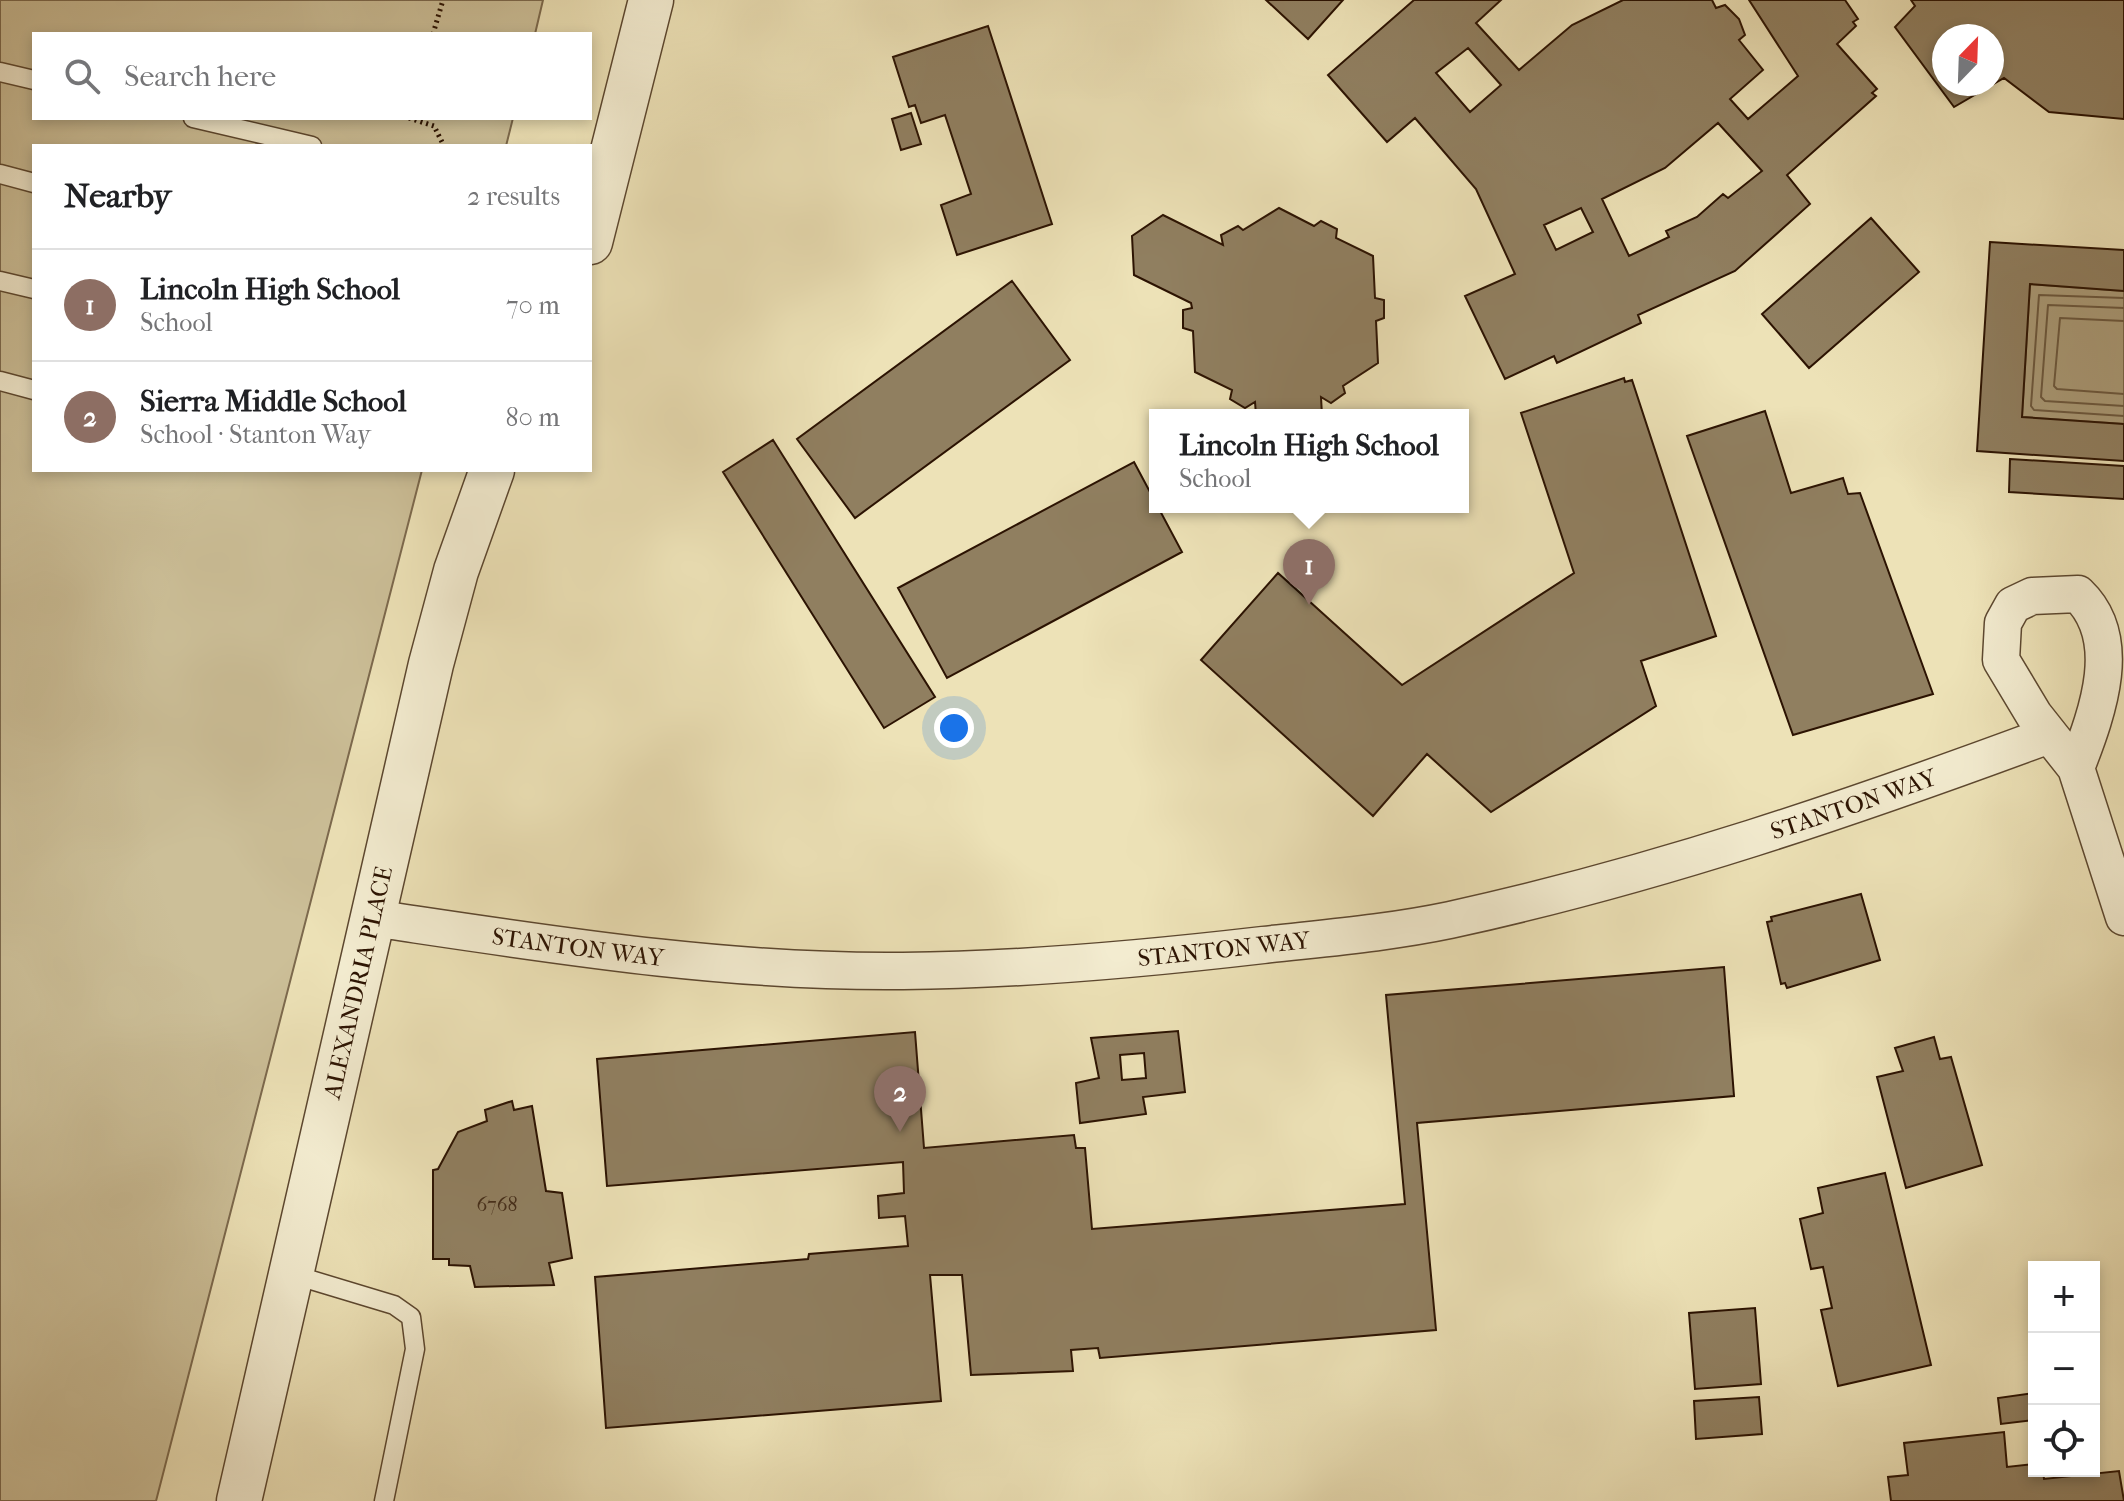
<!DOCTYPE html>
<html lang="en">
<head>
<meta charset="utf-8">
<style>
  body { margin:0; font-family:"IM FELL French Canon",serif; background:#f6f6f6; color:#202124 }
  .controls { position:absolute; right:24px; bottom:24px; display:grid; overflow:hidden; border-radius:0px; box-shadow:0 4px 12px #0003 }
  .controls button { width:72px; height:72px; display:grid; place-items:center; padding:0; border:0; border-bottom:2px solid #e0e0e0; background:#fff; color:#202124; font:40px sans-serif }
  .compass { position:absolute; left:1932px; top:24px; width:72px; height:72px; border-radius:50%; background:#fff; box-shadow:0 4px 12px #0003; rotate:23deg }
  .you { position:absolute; left:954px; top:728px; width:28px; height:28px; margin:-20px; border:6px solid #fff; border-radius:50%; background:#1a73e8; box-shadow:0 0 0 12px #1a73e833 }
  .badge { display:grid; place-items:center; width:52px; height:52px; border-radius:50%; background:#0f766e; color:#fff; font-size:26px; font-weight:700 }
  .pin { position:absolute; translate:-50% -66px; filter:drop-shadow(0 2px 4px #0008) }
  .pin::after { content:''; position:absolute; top:42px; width:28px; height:24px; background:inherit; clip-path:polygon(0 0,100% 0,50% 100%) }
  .popup { position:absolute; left:1149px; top:409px; width:320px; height:104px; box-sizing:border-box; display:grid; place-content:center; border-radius:0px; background:#fff; filter:drop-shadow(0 2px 6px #0005); font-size:26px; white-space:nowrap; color:#757577 }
  .popup b { font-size:30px; color:#202124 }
  .popup::after { content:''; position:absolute; left:50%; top:100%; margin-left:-16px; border:16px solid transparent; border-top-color:#fff }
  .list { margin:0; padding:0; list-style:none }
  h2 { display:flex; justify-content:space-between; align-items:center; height:104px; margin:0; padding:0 32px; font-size:34px }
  h2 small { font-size:26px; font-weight:400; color:#757577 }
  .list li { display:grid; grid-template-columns:52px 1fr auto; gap:24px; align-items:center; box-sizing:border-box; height:112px; padding:0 32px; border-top:2px solid #e0e0e0 }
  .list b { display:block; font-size:30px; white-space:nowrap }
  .list p { margin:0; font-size:26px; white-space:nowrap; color:#757577 }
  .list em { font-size:26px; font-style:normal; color:#757577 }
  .icon { flex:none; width:44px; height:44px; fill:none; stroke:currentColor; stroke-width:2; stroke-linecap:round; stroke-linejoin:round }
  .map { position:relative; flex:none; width:2124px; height:1501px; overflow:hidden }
  .search { position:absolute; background:#fff; box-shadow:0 4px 12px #0003; left:32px; top:32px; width:560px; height:88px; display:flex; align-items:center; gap:20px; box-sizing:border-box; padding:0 28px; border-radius:0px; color:#757577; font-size:30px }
  .panel { position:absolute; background:#fff; box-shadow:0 4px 12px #0003; left:32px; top:144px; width:560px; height:328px; border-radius:0px }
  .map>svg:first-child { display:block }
  .green { fill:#ccbf98; stroke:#7c694d; stroke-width:2 }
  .water { fill:#ab9c79; stroke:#786549; stroke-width:2 }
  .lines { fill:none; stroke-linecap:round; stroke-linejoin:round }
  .shore { stroke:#6c583e; stroke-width:2 }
  .building { fill:#907f60; stroke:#2c1302; stroke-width:2; fill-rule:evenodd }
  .service-casing { stroke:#5c472f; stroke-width:21 }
  .minor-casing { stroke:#5c472f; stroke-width:39 }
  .tertiary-casing { stroke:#5c472f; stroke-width:47 }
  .path { stroke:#2c1302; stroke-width:5; stroke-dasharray:2 4; stroke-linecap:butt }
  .service { stroke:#f3ecd0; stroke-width:18 }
  .minor { stroke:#f3ecd0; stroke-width:36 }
  .tertiary { stroke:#f3ecd0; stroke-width:44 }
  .labels { text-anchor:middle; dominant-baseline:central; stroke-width:6; stroke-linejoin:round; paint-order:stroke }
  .number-label { font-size:20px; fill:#452e1a }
  .street-label { font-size:24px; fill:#2c1302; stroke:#f3ecd0 }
</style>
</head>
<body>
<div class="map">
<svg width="2124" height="1501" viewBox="0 0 2124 1501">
  <rect width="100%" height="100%" fill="#ede2b7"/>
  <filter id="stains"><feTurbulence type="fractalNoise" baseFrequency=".0025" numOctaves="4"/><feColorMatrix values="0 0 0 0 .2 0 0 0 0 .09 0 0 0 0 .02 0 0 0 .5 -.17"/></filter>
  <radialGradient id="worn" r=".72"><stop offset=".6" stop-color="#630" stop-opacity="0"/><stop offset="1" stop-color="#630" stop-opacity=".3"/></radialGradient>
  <path class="green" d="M0,0H543L535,34H34V118H513L506,146H34V470H422L156,1501H0Z"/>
  <path class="water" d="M2030,284L2124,291V424L2022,417Z"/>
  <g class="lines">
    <path class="shore" d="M2124,298L2039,295L2031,406L2034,410L2124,416
      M2124,308L2048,305L2041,397L2045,401L2124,406
      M2124,321L2060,318L2054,386L2057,389L2124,394"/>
  </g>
  <path class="building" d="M1266,0H1343L1308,39Z
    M1414,0H1501L1476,23L1519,70L1572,25L1623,0H1712L1716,8L1725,5L1739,19L1745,35L1739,40L1763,70L1730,99L1748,119L1798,76L1749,0H1845L1858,19L1853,22L1856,26L1837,44L1877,89L1872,93L1876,96L1787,175L1810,204L1735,271L1638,315L1641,323L1557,363L1554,356L1505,379L1465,296L1515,274L1476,189L1415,118L1387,142L1328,75ZM1468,48L1501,85L1470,112L1436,73ZM1718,123L1762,171L1728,198L1723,194L1697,217L1666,231L1669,237L1629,256L1602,199L1665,168ZM1581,208L1593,232L1556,250L1544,225Z
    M1911,0H2124V119L2049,112L2004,78L1954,107L1895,27L1915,6ZM1944,36H1992V84H1944Z
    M988,26L1052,224L957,255L941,205L971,194L945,115L921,123L915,105L909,107L893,57Z
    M911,113L921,144L901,150L892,119Z
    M1279,208L1314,226L1321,221L1337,229L1336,238L1373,256L1375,298L1384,300V318L1376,321L1378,363L1343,386L1345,393L1331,403L1321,397L1322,415H1256L1255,402L1245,408L1230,399L1232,390L1195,372L1193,331L1183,328V310L1192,308L1191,303L1134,275L1132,236L1163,215L1223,245L1221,235L1238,226L1243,230Z
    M1871,218L1919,272L1809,368L1762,314Z
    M1990,242L2124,250V291L2030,284L2022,417L2124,424V461L1977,451Z
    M1012,281L1070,360L855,518L797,439Z
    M1624,378L1625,382L1632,380L1716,636L1641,661L1656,706L1491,812L1427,754L1373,816L1201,660L1278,573L1402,685L1574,573L1521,413Z
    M1765,411L1791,493L1843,478L1848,494L1860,493L1933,694L1793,735L1687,436Z
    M773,440L935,697L884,728L723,472Z
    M2010,459L2124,466V499L2009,492Z
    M1134,462L1182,552L947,678L898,588Z
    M1861,894L1880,960L1787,988L1785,983L1781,984L1767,922L1772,921L1771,917Z
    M1724,967L1734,1096L1417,1123L1436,1330L1100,1358L1098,1348L1071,1350L1073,1371L971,1375L962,1275H930L941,1401L606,1428L595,1277L808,1259L809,1254L908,1246L905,1216L879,1218L878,1196L904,1193L903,1162L607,1186L597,1059L915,1032L924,1148L1074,1135L1076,1148H1085L1092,1229L1405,1204L1386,995Z
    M1178,1031L1185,1092L1143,1097L1146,1114L1080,1123L1076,1083L1099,1078L1091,1038ZM1144,1053L1146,1078L1122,1080L1120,1055Z
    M1934,1037L1940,1059L1951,1057L1982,1165L1906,1188L1877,1077L1903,1071L1895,1048Z
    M512,1101L514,1110L532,1106L546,1191L562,1193L572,1258L549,1263L554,1285L475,1287L470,1266L449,1265V1259H433V1170L438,1169L458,1132L487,1121L485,1110Z
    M1885,1173L1931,1365L1838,1386L1821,1310L1832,1308L1823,1267L1811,1269L1800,1219L1823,1213L1818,1188Z
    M1755,1308L1761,1384L1695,1389L1689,1313Z
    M2034,1393V1420L2001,1424L1998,1398Z
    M1759,1397L1762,1434L1696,1439L1694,1401Z
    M2004,1432L2007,1467L2034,1464V1471H2043L2044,1479L2119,1471L2124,1501H1891L1888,1477L1908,1475L1904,1443Z"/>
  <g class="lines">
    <defs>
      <path id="service" d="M0,72L34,80
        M193,118L312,146
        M0,174L34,183
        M0,281L34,289
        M0,381L34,390
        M291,1274L394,1305L411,1317L415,1349L384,1501"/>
      <g id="minor">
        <path d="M2076,768C2099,709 2124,638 2078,594L2032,596L2013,605L2003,623L2001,660L2034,715L2076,768L2124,917"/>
        <path id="s1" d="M372,918C548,944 725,973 903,971C1023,970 1143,959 1263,945C1325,938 1388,933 1450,920C1656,875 1852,808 2049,735"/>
      </g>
      <g id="tertiary">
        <path d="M590,242L651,0"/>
        <path id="s2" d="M239,1501L431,664L456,571L492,470"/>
      </g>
    </defs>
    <use href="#service" class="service-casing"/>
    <use href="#minor" class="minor-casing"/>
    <use href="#tertiary" class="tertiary-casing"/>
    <path class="path" d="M433,34L443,0
      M409,118L434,126L444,146"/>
    <use href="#service" class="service"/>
    <use href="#minor" class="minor"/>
    <use href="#tertiary" class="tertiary"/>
  </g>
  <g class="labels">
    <g class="number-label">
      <text x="497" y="1204">6768</text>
    </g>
    <g class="street-label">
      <text stroke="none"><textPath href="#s1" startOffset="1504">STANTON WAY</textPath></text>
      <text stroke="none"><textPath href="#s1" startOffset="208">STANTON WAY</textPath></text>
      <text stroke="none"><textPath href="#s1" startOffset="856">STANTON WAY</textPath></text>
      <text stroke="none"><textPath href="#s2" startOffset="532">ALEXANDRIA PLACE</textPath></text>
    </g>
  </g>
  <rect width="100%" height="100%" filter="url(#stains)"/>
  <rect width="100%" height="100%" fill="url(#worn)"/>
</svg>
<div class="controls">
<button>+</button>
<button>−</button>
<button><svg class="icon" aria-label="locate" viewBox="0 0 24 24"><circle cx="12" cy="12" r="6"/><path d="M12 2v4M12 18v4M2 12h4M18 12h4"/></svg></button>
</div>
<svg class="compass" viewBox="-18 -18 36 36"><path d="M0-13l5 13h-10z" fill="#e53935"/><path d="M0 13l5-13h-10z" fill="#757577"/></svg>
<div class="you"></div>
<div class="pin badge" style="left:1309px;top:605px;background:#8d6e63">1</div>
<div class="popup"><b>Lincoln High School</b>School</div>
<div class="pin badge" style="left:900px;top:1132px;background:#8d6e63">2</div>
<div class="search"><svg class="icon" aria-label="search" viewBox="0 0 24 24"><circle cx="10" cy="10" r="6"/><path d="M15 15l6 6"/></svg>Search here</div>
<section class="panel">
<h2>Nearby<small>2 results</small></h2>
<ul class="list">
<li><span class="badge" style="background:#8d6e63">1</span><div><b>Lincoln High School</b><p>School</p></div><em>70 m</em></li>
<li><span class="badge" style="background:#8d6e63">2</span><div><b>Sierra Middle School</b><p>School · Stanton Way</p></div><em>80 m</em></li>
</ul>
</section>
</div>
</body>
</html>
